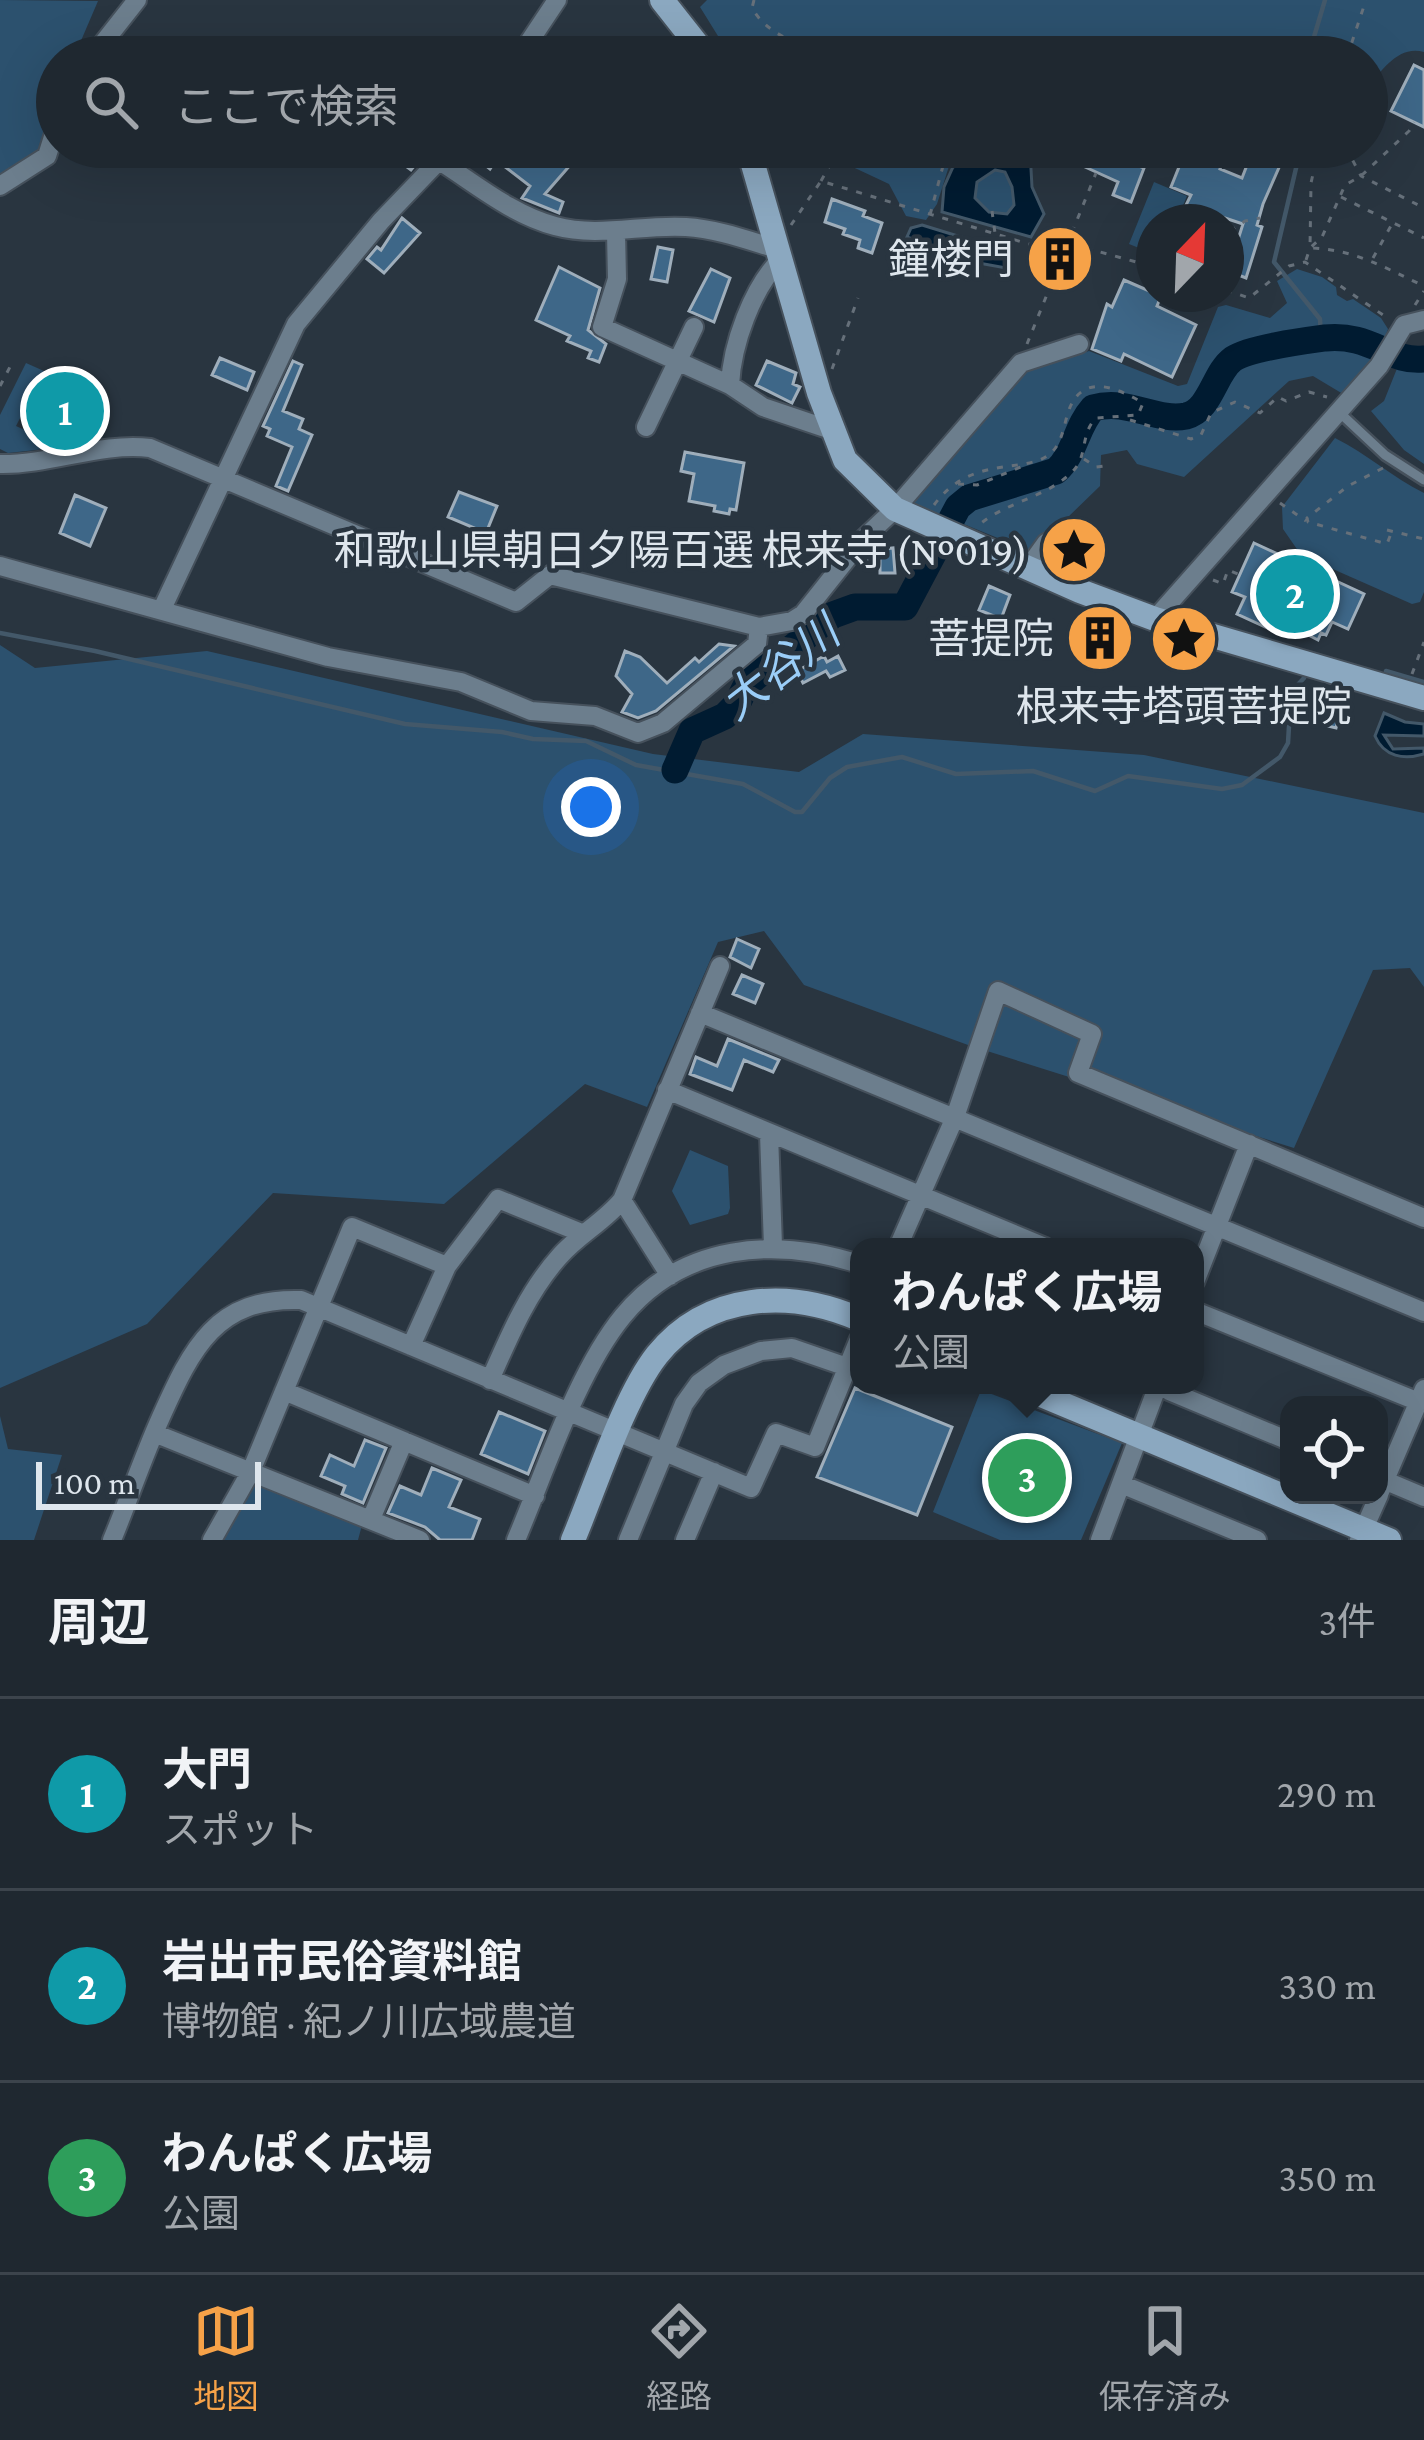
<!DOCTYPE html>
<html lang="ja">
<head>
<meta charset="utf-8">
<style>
  body { margin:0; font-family:"Crimson Pro","Noto Sans JP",serif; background:#273038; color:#f1f3f6 }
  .controls { position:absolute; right:36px; bottom:36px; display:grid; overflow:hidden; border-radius:24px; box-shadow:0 12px 48px #0002 }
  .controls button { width:108px; height:108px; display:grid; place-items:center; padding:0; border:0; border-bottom:3px solid #3c444c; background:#1f2830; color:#f1f3f6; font:60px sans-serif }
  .compass { position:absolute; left:1136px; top:204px; width:108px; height:108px; border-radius:50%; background:#1f2830; box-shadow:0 12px 48px #0002; rotate:23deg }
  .scale { position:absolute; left:36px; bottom:30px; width:225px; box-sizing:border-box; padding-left:12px; border:6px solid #dee6ed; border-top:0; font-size:33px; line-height:42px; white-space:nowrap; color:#dee6ed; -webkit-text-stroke:9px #293540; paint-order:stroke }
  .you { position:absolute; left:591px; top:807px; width:42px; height:42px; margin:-30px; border:9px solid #fff; border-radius:50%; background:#1a73e8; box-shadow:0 0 0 18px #1a73e833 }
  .badge { display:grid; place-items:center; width:78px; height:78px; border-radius:50%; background:#f6a248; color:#fff; font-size:39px; font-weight:700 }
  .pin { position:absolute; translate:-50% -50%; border:6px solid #fff; box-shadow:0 3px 12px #0006 }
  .popup { position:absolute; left:850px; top:1238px; width:354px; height:156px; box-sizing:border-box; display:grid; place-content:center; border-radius:24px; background:#1f2830; filter:drop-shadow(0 3px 9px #0005); font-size:39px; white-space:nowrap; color:#a1a6ab }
  .popup b { font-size:45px; color:#f1f3f6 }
  .popup::after { content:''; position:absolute; left:50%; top:100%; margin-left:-24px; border:24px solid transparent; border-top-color:#1f2830 }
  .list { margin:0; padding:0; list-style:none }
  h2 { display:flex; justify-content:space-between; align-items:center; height:156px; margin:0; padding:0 48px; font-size:51px }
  h2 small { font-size:39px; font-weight:400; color:#a1a6ab }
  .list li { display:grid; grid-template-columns:78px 1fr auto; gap:36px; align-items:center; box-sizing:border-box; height:192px; padding:0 48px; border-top:3px solid #3c444c }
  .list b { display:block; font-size:45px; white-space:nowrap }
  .list p { margin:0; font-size:39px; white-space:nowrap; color:#a1a6ab }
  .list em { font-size:39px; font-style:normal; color:#a1a6ab }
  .icon { flex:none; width:66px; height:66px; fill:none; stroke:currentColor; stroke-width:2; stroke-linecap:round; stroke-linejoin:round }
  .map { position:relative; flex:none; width:1424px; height:1540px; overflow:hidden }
  .search { position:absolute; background:#1f2830; box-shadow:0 12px 48px #0002; left:36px; right:36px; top:36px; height:132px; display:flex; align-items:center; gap:30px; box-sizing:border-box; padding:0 42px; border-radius:66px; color:#a1a6ab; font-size:45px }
  .sheet { height:732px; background:#1f2830 }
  nav { display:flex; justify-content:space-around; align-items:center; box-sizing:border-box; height:168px; border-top:3px solid #3c444c; background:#1f2830; font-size:33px; color:#a1a6ab }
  nav a { display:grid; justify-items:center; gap:6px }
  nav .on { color:#f6a248 }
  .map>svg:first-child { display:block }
  .green { fill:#2c516e }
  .water { fill:#001b31; stroke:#435869; stroke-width:3; fill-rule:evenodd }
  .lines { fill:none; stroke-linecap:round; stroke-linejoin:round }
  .stream { stroke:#435869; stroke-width:4.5 }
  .river { stroke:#001b31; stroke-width:27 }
  .building { fill:#3e6788; stroke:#9faebb; stroke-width:3 }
  .lane-casing { stroke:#46515c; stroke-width:14 }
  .street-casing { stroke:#46515c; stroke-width:22 }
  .secondary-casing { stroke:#46515c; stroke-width:28 }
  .path { stroke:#66707a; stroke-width:3; stroke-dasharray:6 9; stroke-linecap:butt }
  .lane { stroke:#6c7e8d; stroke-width:9 }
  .street { stroke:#6c7e8d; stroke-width:18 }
  .secondary { stroke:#8ba8c0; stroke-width:24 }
  .labels { text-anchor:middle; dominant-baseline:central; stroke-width:9; stroke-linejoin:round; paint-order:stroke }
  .poi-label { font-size:42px; fill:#dee6ed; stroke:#293540; text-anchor:end }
  .water-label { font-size:45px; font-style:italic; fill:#9acdf7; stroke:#293540 }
</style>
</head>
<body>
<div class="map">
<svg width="1424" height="1540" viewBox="0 0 1424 1540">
  <rect width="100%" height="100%" fill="#293540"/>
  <path class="green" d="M0,0L98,1L74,57H57V102L43,152L0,183Z
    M707,0H1424V52C1398,45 1383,70 1367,87V57H854L818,41L776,51L772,57H731L700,7Z
    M855,147H955L937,204L926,220L906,216L889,184L842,162Z
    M995,170L1004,172L1012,187L1014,206L1007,214L989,212L975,198L977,182Z
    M1154,182L1187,196L1176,222H1154V254L1129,244Z
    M1297,269L1322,277L1336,287L1337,295L1347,301L1353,299L1381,318L1388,329L1379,354L1343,394L1313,376L1289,381L1184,477L1137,464L1127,450L1101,455L1100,486L1032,552L912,503L1023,371L1089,351L1178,386L1187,384L1218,307L1226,305L1270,318L1287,303L1277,281Z
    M26,363L44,371L16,426L55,444L54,448L8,453L0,449V415Z
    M1398,366H1424V464L1404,450L1371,411L1384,401Z
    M1335,438C1367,454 1392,477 1424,493V592L1420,602L1412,604L1301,555L1283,529L1282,507Z
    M0,645L35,668L207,651L653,754L799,772L863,734L1144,755L1424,813V987L1410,968L1373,970L1294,1148L968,1045L804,985L764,931L718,942L647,1107L585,1084L444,1204L273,1193L147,1324L0,1388Z
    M690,1150L728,1166L730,1208L728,1214L690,1225L672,1191Z
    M981,1390L1122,1443L1081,1540H1000L933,1512Z
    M0,1416L8,1449L62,1455L34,1540H0Z
    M255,1481L362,1525L358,1540H222Z"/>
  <path class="water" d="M993,147H1024L1030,151L1032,187L1044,214L1031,237L942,212L944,187L953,167L982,157ZM995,170L1005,172L1012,187L1014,205L1007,214L989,212L975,198L977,182Z
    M922,225L1000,249L1009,253L1012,263L1006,268L973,262L907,237L911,228Z
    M1384,713L1405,722L1424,724V736L1384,735L1393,749L1424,748V754C1404,760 1384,757 1375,736Z"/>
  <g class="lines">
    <path class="stream" d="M1308,57L1325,0
      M1301,147L1274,262L1320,319L1321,339
      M0,633L95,651L405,724L502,732L533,739L586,741L636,765L743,784L795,812H802L830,778L847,767L902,757L956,774L1033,771L1095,791L1128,776L1222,789L1242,785L1280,757L1288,743L1291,692L1304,678
      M1386,671L1424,682"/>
    <path class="river" d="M675,770L692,731L725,716L737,704L747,684L833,615L855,607H905L958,507L969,498L1056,471C1075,454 1076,427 1093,408C1128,398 1156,422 1186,416C1211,410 1214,373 1233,359C1250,348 1303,341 1325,338C1370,333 1390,363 1424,359"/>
  </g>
  <path class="building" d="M1414,65L1424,70V127L1391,111Z
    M380,147H430L411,170Z
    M478,147H522L547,166L561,147H586L545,194L563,202L559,213L522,198L530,186L496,160L490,169L479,160L485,152Z
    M1041,147H1138L1131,163L1144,168L1131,202L1113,195L1118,182Z
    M1160,147H1229L1220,169L1242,178L1254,147H1288L1263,204L1257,225L1262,227L1246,278L1228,271L1243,224L1186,205L1191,195L1171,187L1183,157Z
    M832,199L865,211L863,216L882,223L872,253L858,248L860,240L843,234L845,229L825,222Z
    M402,218L420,233L384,273L367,259L377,247L381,250Z
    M658,247L673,250L667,282L651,279Z
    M559,267L600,288L588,330L606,344L599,362L588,358L591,351L567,341L570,336L536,320Z
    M711,269L730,278L714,322L689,311Z
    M1124,280L1161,296L1157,306L1196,325L1172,377L1124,354L1121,361L1092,349L1107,304L1112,307Z
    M220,358L254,372L247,390L212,375Z
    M293,361L302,365L283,411L303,419L299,429L312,435L288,491L276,486L292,447L267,436L270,429L263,426Z
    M767,361L796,373L793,384L800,387L792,403L756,385Z
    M64,381L90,394L65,441L40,427Z
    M685,452L744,463L736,510L730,509L729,514L714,511L715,506L689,501L694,474L681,471Z
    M459,492L497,506L486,533L448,517Z
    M75,495L106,508L90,546L60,533Z
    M1254,543L1364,594L1348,629L1332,622L1326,635L1321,633L1318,640L1281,621L1276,632L1237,614L1245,597L1232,592Z
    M893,548L895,573H880V561L869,562L868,554L872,550Z
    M989,586L1010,595L1001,619L979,610Z
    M991,619L1027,633L1016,658L981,644Z
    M719,644L734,646L656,711L638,718L622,712L632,694L616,676L625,651L640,657L667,683L695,658L699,662Z
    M824,656L827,662L838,656L845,670L830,677L826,671L803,683L797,671Z
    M1323,697L1342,702L1336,728L1320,724Z
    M737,939L759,949L751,968L730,957Z
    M742,975L763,984L755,1003L733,994Z
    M728,1039L779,1060L773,1072L744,1060L732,1090L690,1074L696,1057L717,1066Z
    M855,1388L952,1427L917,1515L817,1477Z
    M499,1412L545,1431L528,1474L481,1454Z
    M365,1440L386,1448L363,1503L342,1494L345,1486L321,1476L330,1455L354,1466Z
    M432,1468L461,1480L449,1507L480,1519L472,1540H440L425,1527L388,1513L400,1486L421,1495Z"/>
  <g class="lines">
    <defs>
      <path id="lane" d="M1340,413L1385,455L1424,480"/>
      <path id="street" d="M92,57L137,0
        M519,57L557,0
        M441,162C477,185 513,215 555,226C599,238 642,224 686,227C717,229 747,240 777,249
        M0,186L47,156L57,124
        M616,232L617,279L602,327L730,385L763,407L834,431
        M730,385C732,344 752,289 780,260
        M646,427L694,327
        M0,464C50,465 101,442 150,448L516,602L550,575L759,627L792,621L803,614L862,540L895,509L1021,363L1079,344
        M0,566L328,657L461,682L531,711L595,716L638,733L663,723L757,644L759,627
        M1028,568L1046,543L1061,536
        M162,609L296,324L381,221L452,147
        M1155,619L1379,366L1404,325L1424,320
        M700,1013L1424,1312
        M667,1090L1045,1247
        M769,1134L773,1246
        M622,1200L670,1276
        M898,1247L955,1117L998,991L1092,1034L1078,1073L1424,1218
        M1195,1282L1249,1144
        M1195,1311L1419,1402
        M411,1346L447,1266L498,1199L584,1234
        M490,1380C509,1337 527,1293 559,1257C578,1235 604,1222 622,1200L720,966
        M284,1391L535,1496
        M1169,1391L1289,1441
        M154,1433L420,1540
        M1379,1478L1424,1497
        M1121,1484L1257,1540
        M1379,1494L1424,1389
        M371,1519L404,1441
        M112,1540C129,1499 143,1457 161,1417C192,1348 216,1297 301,1300L751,1488L776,1433L815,1447L859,1339
        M212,1540L251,1471L352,1227L447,1266
        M516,1540C545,1472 577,1372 623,1316C683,1243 776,1237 859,1264
        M628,1540L684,1404L699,1383L724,1365L761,1351L792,1348L847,1367
        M685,1540L714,1472
        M1100,1540L1158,1385
        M1359,1540L1379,1495"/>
      <path id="secondary" d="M662,0L707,57
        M748,147L819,393L845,460L895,509L1080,591L1155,619L1424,698
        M1017,1385L1389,1540
        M573,1540C595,1488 624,1397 657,1355C708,1292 790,1289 859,1319"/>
    </defs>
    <use href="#lane" class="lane-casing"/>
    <use href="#street" class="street-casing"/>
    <use href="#secondary" class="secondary-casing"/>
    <path class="path" d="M754,0L752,8C767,35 800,44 827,57
      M1334,56L1337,57
      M1347,57L1366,0
      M1319,147L1311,183L1310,248C1354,249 1385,268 1424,286
      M1358,147L1352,159L1361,176L1424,208
      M821,181L840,147
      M1341,197L1424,238
      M992,211L995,233
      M1194,211L1209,216L1210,222
      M930,215L948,147
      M1189,222L1194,210
      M791,225L821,181L1045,249L1068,243L1154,267
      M1226,229L1230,231L1226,243
      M1230,231L1245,221L1260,218
      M1373,258L1392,224
      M1306,260L1310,248L1322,237L1345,185L1361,176L1409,131L1414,122
      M1226,290L1249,298L1289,266L1305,262L1389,319
      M1415,305L1424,291
      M1027,344L1096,173
      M832,369L858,298
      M0,386L11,365
      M1130,420L1191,439L1201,435L1211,413L1235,402L1260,413L1278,397L1286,401L1309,392L1327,397
      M1084,459L1096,467L1104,466
      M1383,468L1348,486L1307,518L1308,522L1387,544L1392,531
      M958,484L977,485L1028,464
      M1280,503L1306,521
      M934,505C973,452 1028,476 1052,452C1070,434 1061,398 1089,388C1105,382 1130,395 1143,403L1138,415L1096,418C1080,434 1088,456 1073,471C1047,498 1005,502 979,525
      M1387,530L1424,539
      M1213,580L1223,584L1228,570L1240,575
      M1098,650V646
      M1412,674L1424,642"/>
    <use href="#lane" class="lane"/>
    <use href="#street" class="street"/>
    <use href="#secondary" class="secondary"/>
  </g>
  <defs>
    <symbol id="building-disc" viewBox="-11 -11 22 22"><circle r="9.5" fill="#f6a248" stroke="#293540"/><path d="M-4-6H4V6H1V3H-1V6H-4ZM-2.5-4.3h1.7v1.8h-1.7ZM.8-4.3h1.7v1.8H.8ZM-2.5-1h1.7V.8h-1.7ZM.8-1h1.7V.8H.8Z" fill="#111"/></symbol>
    <symbol id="sight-disc" viewBox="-11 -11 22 22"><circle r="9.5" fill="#f6a248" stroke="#293540"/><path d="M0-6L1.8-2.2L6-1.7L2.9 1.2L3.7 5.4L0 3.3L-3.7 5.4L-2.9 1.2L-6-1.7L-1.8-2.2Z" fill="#111"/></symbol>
  </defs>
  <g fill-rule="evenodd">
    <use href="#building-disc" x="1022" y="221" width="76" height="76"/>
    <use href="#sight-disc" x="1036" y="512" width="76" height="76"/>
    <use href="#building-disc" x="1062" y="600" width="76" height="76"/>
    <use href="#sight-disc" x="1146" y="601" width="76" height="76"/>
  </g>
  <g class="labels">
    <g class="poi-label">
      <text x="1014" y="259">鐘楼門</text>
      <text x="1028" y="550">和歌山県朝日夕陽百選 根来寺 (№019)</text>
      <text x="1054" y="638">菩提院</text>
      <text x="1184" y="706" text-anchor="middle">根来寺塔頭菩提院</text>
    </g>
    <g class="water-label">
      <text transform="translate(780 668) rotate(-38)">大谷川</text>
    </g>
  </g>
</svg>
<div class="controls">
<button><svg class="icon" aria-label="locate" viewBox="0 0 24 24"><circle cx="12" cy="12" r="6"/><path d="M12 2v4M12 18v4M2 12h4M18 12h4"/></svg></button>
</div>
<svg class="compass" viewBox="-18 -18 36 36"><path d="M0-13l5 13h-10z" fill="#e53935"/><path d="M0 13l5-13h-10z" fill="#a1a6ab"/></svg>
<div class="scale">100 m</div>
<div class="you"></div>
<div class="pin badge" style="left:65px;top:411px;background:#0f9aa8">1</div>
<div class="pin badge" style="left:1295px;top:594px;background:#0f9aa8">2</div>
<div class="pin badge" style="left:1027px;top:1478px;background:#2e9e5b">3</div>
<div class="popup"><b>わんぱく広場</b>公園</div>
<div class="search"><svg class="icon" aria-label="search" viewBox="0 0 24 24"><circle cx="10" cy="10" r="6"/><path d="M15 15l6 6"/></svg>ここで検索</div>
</div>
<section class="sheet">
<h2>周辺<small>3件</small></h2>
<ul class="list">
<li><span class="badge" style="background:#0f9aa8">1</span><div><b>大門</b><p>スポット</p></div><em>290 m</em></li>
<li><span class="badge" style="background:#0f9aa8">2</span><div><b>岩出市民俗資料館</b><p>博物館 · 紀ノ川広域農道</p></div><em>330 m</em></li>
<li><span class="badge" style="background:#2e9e5b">3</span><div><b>わんぱく広場</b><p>公園</p></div><em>350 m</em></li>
</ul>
</section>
<nav>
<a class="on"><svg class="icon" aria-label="map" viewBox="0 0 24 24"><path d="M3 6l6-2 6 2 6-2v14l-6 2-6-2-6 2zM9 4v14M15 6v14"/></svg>地図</a>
<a><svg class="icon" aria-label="directions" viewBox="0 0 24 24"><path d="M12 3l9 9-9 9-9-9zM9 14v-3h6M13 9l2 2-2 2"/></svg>経路</a>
<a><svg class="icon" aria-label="saved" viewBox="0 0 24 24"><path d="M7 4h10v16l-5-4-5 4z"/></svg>保存済み</a>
</nav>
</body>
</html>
